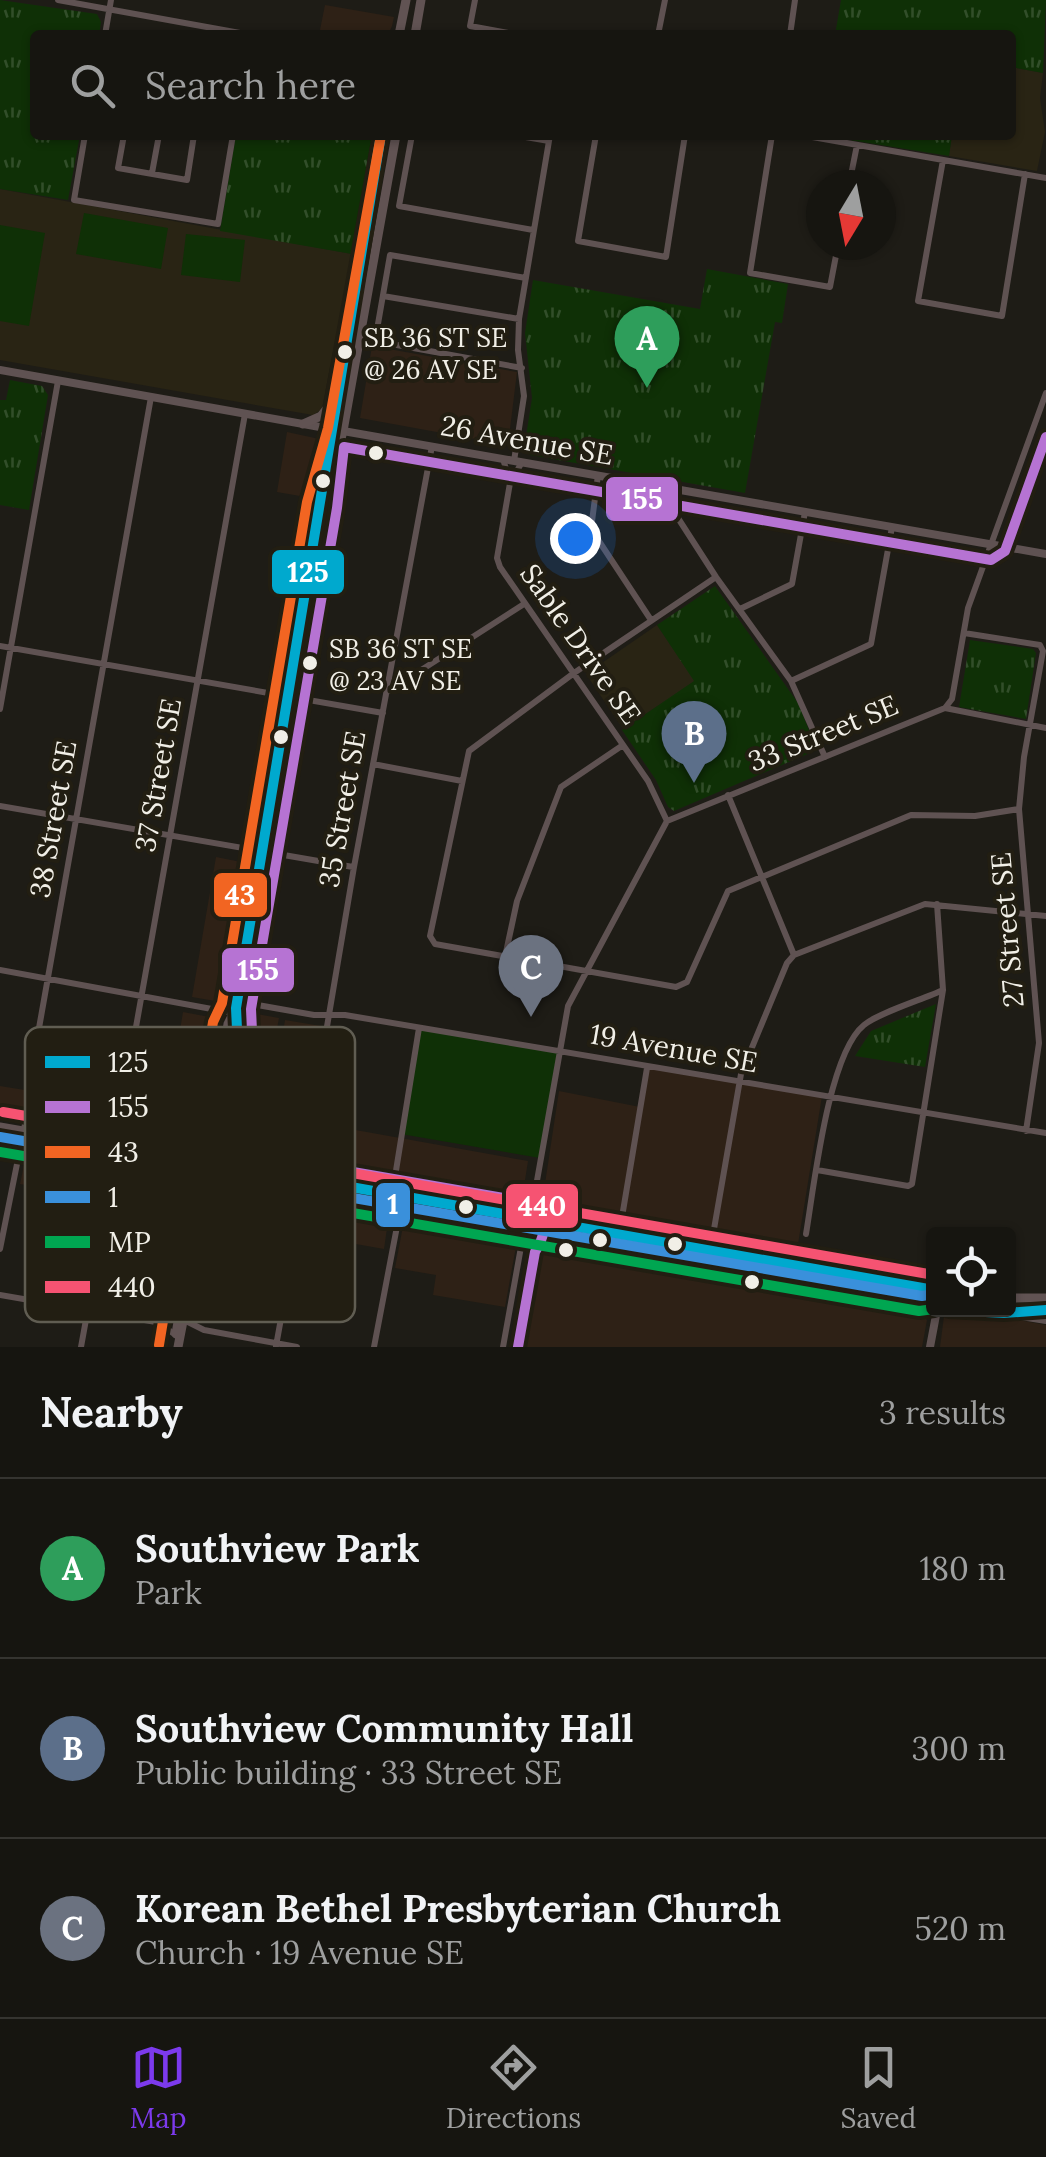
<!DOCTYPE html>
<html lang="en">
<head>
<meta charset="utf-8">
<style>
  body { margin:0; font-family:Lora,serif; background:#1f1e19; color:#f1f3f6 }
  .controls { position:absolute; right:30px; bottom:30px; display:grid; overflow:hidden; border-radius:10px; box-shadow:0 2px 8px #0004 }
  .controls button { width:90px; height:90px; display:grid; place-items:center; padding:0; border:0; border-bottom:2px solid #353430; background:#161510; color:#f1f3f6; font:50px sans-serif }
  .compass { position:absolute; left:806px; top:170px; width:90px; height:90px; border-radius:50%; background:#161510; box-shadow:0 2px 8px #0004; rotate:190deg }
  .you { position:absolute; left:575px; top:538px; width:35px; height:35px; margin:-25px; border:8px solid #fff; border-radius:50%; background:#1a73e8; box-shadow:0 0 0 15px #1a73e833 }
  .badge { display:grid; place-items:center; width:65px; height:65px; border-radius:50%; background:#7c3aed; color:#fff; font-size:32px; font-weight:700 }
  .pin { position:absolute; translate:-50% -82px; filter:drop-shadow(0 2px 5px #0008) }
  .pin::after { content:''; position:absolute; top:52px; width:35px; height:30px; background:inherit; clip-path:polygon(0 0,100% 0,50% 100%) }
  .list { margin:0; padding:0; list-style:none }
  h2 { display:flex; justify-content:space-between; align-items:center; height:130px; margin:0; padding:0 40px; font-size:42px }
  h2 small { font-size:32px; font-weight:400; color:#9e9f9f }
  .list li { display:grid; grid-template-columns:65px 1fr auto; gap:30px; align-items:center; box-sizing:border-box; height:180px; padding:0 40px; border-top:2px solid #353430 }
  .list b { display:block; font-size:38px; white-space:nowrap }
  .list p { margin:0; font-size:32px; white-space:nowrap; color:#9e9f9f }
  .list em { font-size:32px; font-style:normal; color:#9e9f9f }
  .icon { flex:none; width:55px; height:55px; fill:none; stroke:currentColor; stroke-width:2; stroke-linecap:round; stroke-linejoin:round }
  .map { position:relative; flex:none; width:1046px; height:1347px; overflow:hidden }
  .search { position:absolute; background:#161510; box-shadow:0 2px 8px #0004; left:30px; right:30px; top:30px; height:110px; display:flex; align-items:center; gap:25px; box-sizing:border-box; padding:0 35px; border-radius:10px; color:#9e9f9f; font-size:38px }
  .sheet { height:670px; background:#161510 }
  nav { display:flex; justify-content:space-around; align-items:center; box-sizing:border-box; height:140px; border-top:2px solid #353430; background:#161510; font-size:28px; color:#9e9f9f }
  nav a { display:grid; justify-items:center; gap:5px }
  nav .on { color:#7c3aed }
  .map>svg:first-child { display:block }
  .commercial { fill:#2e2116 }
  .education { fill:#292414 }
  .grass { fill:#0f3006 }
  .park { fill:url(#park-tufts) }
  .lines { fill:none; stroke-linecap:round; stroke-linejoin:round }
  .minor { stroke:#5f5252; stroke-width:6 }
  .tertiary { stroke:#5f5252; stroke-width:8 }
  .secondary { stroke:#615353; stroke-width:9 }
  .bus-1-casing { stroke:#221e12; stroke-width:18 }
  .bus-2-casing { stroke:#221e12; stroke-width:18 }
  .bus-3-casing { stroke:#221e12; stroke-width:18 }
  .bus-4-casing { stroke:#221e12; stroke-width:18 }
  .bus-5-casing { stroke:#221e12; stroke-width:18 }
  .bus-6-casing { stroke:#221e12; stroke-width:18 }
  .bus-1 { stroke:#00a9ce; stroke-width:10 }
  .bus-2 { stroke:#b673d3; stroke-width:10 }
  .bus-3 { stroke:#f26522; stroke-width:10 }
  .bus-4 { stroke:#3a90db; stroke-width:10 }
  .bus-5 { stroke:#00a651; stroke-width:10 }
  .bus-6 { stroke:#f65372; stroke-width:10 }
  .bus-dot { fill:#f1efe7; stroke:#221e12; stroke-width:4 }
  .labels { text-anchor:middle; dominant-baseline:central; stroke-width:8; stroke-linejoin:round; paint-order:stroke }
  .bus-label { font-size:26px; fill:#f1efe7; stroke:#221e12; text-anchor:start }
  .street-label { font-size:28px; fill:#f1efe7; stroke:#221e12 }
  .key { fill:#221e12; stroke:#605d52; stroke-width:2.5 }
  .key-label { font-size:28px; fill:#f1efe7 }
  .line-badge { stroke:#221e12; stroke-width:4 }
  .badge-label { font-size:28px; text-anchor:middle; font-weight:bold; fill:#fff }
</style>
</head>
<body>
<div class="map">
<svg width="1046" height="1347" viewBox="0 0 1046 1347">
  <defs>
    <pattern id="park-tufts" width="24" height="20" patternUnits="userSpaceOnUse" patternTransform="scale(2.5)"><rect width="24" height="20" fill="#0f3006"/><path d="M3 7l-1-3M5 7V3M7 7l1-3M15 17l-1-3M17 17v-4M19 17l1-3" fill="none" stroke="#324e2a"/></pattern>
  </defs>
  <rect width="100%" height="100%" fill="#1e1c16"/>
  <path class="commercial" d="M325,5L394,17L392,26L388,35H319Z
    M372,346L517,372L508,445L360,418Z
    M287,432L324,440L317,499L277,492Z
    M216,857L251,864L227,1003L192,997Z
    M183,1012L220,1019L198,1144L186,1149L0,1118V1086L129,1107L134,1085L170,1090Z
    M245,1012L279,1018L262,1110L229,1104Z
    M285,1020L321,1026L305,1118L270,1113Z
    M647,1068L822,1096L798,1244L715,1230L713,1234L696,1236L541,1210L559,1091L640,1107Z
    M233,1108L528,1161L523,1193L509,1205L481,1203L221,1161Z
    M25,1160L143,1177L138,1205L20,1184Z
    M216,1191L388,1221L384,1249L288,1232L284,1250L207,1237Z
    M404,1221L517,1241L505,1307L433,1295L436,1275L395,1268Z
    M534,1247L921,1313L927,1320L922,1347H516Z
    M944,1316L1013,1319L1046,1325V1347H940Z"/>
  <path class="education" d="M1011,67L1043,73L1040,98L1045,132L1037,171L949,156L952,135H1011Z
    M0,189L352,254L322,409L313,415L0,360Z
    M657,625L695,681L623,729L586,674Z"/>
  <path class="grass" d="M84,213L168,228L161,269L76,254Z
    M0,225L45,233L29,326L0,321Z
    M186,234L245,240L240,282L181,275Z
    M419,1028L559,1051L540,1158L401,1134Z"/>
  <path class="park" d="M0,0L97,14L101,22L99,35H35V135H80L68,200L0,189Z
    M841,0H1046L1043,73L1011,67V35H835Z
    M236,135H373L352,254L220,231Z
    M819,135H952L949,156Z
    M707,269L788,284L782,323L775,322L745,493L530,455L524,449L532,398L525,333L533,280L700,309Z
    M10,380L42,386L48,395L29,510L0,505V400H6Z
    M715,586L798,703L817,750L674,811L668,807L656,780L622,730L694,681L657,625Z
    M970,640L1033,649L1036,653L1026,719L959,707Z
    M936,1004L925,1067L855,1056L871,1031Z
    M721,1232L813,1247L810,1266L721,1249Z"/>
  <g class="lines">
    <path class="minor" d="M58,0L251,35
      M475,0L470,26L520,35
      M105,35L111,0
      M658,35L665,0
      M790,35L795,0
      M85,135L74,200L218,224L233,135
      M124,135L118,168L187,180L194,135
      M412,135L399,206L533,230
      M514,135L549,141
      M596,135L578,241L666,257L685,135
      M772,135L750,273L830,287L838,245
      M801,135L1046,178
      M943,160L918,301L1002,316L1025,174
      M152,173L159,135
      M849,185L857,145
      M383,296L519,319
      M522,368L375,341L390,255L526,278
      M503,459L510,482
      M514,461L524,396L518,350L519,319L550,135
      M522,462L510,483L497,558L500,567L648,781L667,821
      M598,475L591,529L651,620
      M678,489L676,515L716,577L791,681L825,757
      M716,577L574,673L469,751L430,936L435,944L676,987L687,982L728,891L911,815L975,816L1019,809
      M740,609L792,584L805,512
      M964,633L1040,645L1043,651L1024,757L1019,809L1039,1043L1026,1131
      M0,646L383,713
      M791,681L871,644L892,527
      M387,692L524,604
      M945,708L952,699L968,608L1046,393
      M945,708L1046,728
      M0,709L58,381
      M373,764L462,781
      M728,795L794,955
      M0,806L353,867
      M505,957L517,901L561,787L623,745
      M0,970L228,1012L246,1003L314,1015H345L1046,1133
      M115,1145L245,414
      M817,1170L908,1186L912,1184L943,990L937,904
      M291,1176L302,1167L311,1121L354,867L432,446
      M403,1195L394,1183L419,1028
      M621,1223L647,1068
      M806,1234C814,1187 828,1054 864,1025C878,1013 924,999 943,990
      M0,1249L27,1114L28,1090L151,397
      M710,1252L741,1074L787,963L794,955L925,904L1046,916
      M0,1295L156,1322L176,1335
      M184,1320L204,1330L297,1347
      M276,1346L296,1236
      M81,1347L106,1210
      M374,1347L399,1216
      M503,1347L521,1247L527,1237L568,1006L667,821L945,708
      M513,1347L531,1244L527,1238"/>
    <path class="tertiary" d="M0,370L331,429
      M343,431L1046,554
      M1014,1315L1046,1320
      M930,1347L937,1310"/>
    <path class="secondary" d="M399,35L406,0
      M415,35L421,0
      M303,424L321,416L333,401
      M326,498L343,431L396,135
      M0,1127L934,1290
      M0,1147L934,1307
      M1008,1298H1046
      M949,1310L1004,1313L1046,1310
      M176,1334L228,1024L235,1010
      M178,1347L225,1104L237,1029L236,1008L381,135"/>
    <defs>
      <path id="bus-1" d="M381,135L236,1008L237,1029L215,1163L934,1290
        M949,1310L1004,1313L1046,1310"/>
      <path id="bus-2" d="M518,1347L535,1252C544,1238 550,1217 538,1204L232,1151L252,1031L251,1009L337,508L344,447L991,560L1005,551L1046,437"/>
      <path id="bus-3" d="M159,1345L213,1022L222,1003L307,502L328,428L381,135"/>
      <path id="bus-4" d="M0,1137L922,1296L934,1294"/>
      <path id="bus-5" d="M0,1152L919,1311L934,1309"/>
      <path id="bus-6" d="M3,1112L934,1275"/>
    </defs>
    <use href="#bus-1" class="bus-1-casing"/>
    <use href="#bus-2" class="bus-2-casing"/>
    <use href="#bus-3" class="bus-3-casing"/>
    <use href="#bus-4" class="bus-4-casing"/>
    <use href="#bus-5" class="bus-5-casing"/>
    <use href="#bus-6" class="bus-6-casing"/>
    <use href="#bus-1" class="bus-1"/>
    <use href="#bus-2" class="bus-2"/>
    <use href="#bus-3" class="bus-3"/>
    <use href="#bus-4" class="bus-4"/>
    <use href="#bus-5" class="bus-5"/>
    <use href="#bus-6" class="bus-6"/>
  </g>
  <g class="bus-dot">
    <circle cx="345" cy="352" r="9"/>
    <circle cx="376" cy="453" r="9"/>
    <circle cx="323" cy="481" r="9"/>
    <circle cx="310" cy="663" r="9"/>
    <circle cx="281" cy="737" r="9"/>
    <circle cx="466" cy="1207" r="9"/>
    <circle cx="600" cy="1240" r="9"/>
    <circle cx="675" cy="1244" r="9"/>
    <circle cx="566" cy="1250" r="9"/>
    <circle cx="752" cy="1282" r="9"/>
  </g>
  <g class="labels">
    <g class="bus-label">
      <text x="364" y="337">SB 36 ST SE<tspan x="364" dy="32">@ 26 AV SE</tspan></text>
      <text x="329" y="648">SB 36 ST SE<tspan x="329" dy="32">@ 23 AV SE</tspan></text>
    </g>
    <g class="street-label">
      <text transform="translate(527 440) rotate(10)">26 Avenue SE</text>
      <text transform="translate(581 644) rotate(55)">Sable Drive SE</text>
      <text transform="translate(823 733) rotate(-22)">33 Street SE</text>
      <text transform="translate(158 775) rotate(-80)">37 Street SE</text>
      <text transform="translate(342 809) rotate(-80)">35 Street SE</text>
      <text transform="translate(53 819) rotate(-80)">38 Street SE</text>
      <text transform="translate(1007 930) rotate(-95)">27 Street SE</text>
      <text transform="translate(674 1048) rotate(10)">19 Avenue SE</text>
    </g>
  </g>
  <rect x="25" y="1027" width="330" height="295" rx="15" class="key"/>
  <rect x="45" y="1056" width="45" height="12" fill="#00a9ce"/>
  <rect x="45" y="1101" width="45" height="12" fill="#b673d3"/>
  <rect x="45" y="1146" width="45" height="12" fill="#f26522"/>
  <rect x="45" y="1191" width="45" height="12" fill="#3a90db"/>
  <rect x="45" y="1236" width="45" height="12" fill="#00a651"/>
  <rect x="45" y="1281" width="45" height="12" fill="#f65372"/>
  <g class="key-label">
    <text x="108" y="1072">125</text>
    <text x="108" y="1117">155</text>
    <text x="108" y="1162">43</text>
    <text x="108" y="1207">1</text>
    <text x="108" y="1252">MP</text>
    <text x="108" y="1297">440</text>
  </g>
  <g class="line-badge">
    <rect x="604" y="475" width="76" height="48" rx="10" fill="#b673d3"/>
    <rect x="270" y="548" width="76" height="48" rx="10" fill="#00a9ce"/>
    <rect x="212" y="871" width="57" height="48" rx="10" fill="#f26522"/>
    <rect x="220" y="946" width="76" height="48" rx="10" fill="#b673d3"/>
    <rect x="374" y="1181" width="38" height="48" rx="10" fill="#3a90db"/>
    <rect x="504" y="1182" width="76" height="48" rx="10" fill="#f65372"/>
  </g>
  <g class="badge-label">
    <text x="642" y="509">155</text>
    <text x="308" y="582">125</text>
    <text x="240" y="905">43</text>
    <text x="258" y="980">155</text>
    <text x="393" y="1214">1</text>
    <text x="542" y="1216">440</text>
  </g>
</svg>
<div class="controls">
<button><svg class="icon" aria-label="locate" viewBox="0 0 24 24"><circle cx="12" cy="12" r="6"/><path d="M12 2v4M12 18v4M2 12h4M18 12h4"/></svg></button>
</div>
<svg class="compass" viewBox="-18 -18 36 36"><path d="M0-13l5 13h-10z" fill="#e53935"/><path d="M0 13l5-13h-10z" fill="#9e9f9f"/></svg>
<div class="you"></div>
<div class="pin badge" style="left:647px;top:388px;background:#2e9e5b">A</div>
<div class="pin badge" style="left:694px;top:783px;background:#5c6f8a">B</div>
<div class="pin badge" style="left:531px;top:1017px;background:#6b7280">C</div>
<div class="search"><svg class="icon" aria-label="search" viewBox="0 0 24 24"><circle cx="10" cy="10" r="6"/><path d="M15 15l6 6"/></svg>Search here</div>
</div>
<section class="sheet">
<h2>Nearby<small>3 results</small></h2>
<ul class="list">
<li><span class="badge" style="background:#2e9e5b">A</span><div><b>Southview Park</b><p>Park</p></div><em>180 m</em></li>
<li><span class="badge" style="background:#5c6f8a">B</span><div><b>Southview Community Hall</b><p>Public building · 33 Street SE</p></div><em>300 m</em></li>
<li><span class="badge" style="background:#6b7280">C</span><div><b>Korean Bethel Presbyterian Church</b><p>Church · 19 Avenue SE</p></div><em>520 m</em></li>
</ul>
</section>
<nav>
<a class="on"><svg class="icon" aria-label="map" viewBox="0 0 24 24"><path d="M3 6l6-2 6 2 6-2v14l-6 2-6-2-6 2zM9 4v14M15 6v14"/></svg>Map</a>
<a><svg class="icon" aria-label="directions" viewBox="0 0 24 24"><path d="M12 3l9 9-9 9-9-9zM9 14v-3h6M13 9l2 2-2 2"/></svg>Directions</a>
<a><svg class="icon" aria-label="saved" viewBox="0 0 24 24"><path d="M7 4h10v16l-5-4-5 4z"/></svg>Saved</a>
</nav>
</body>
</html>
